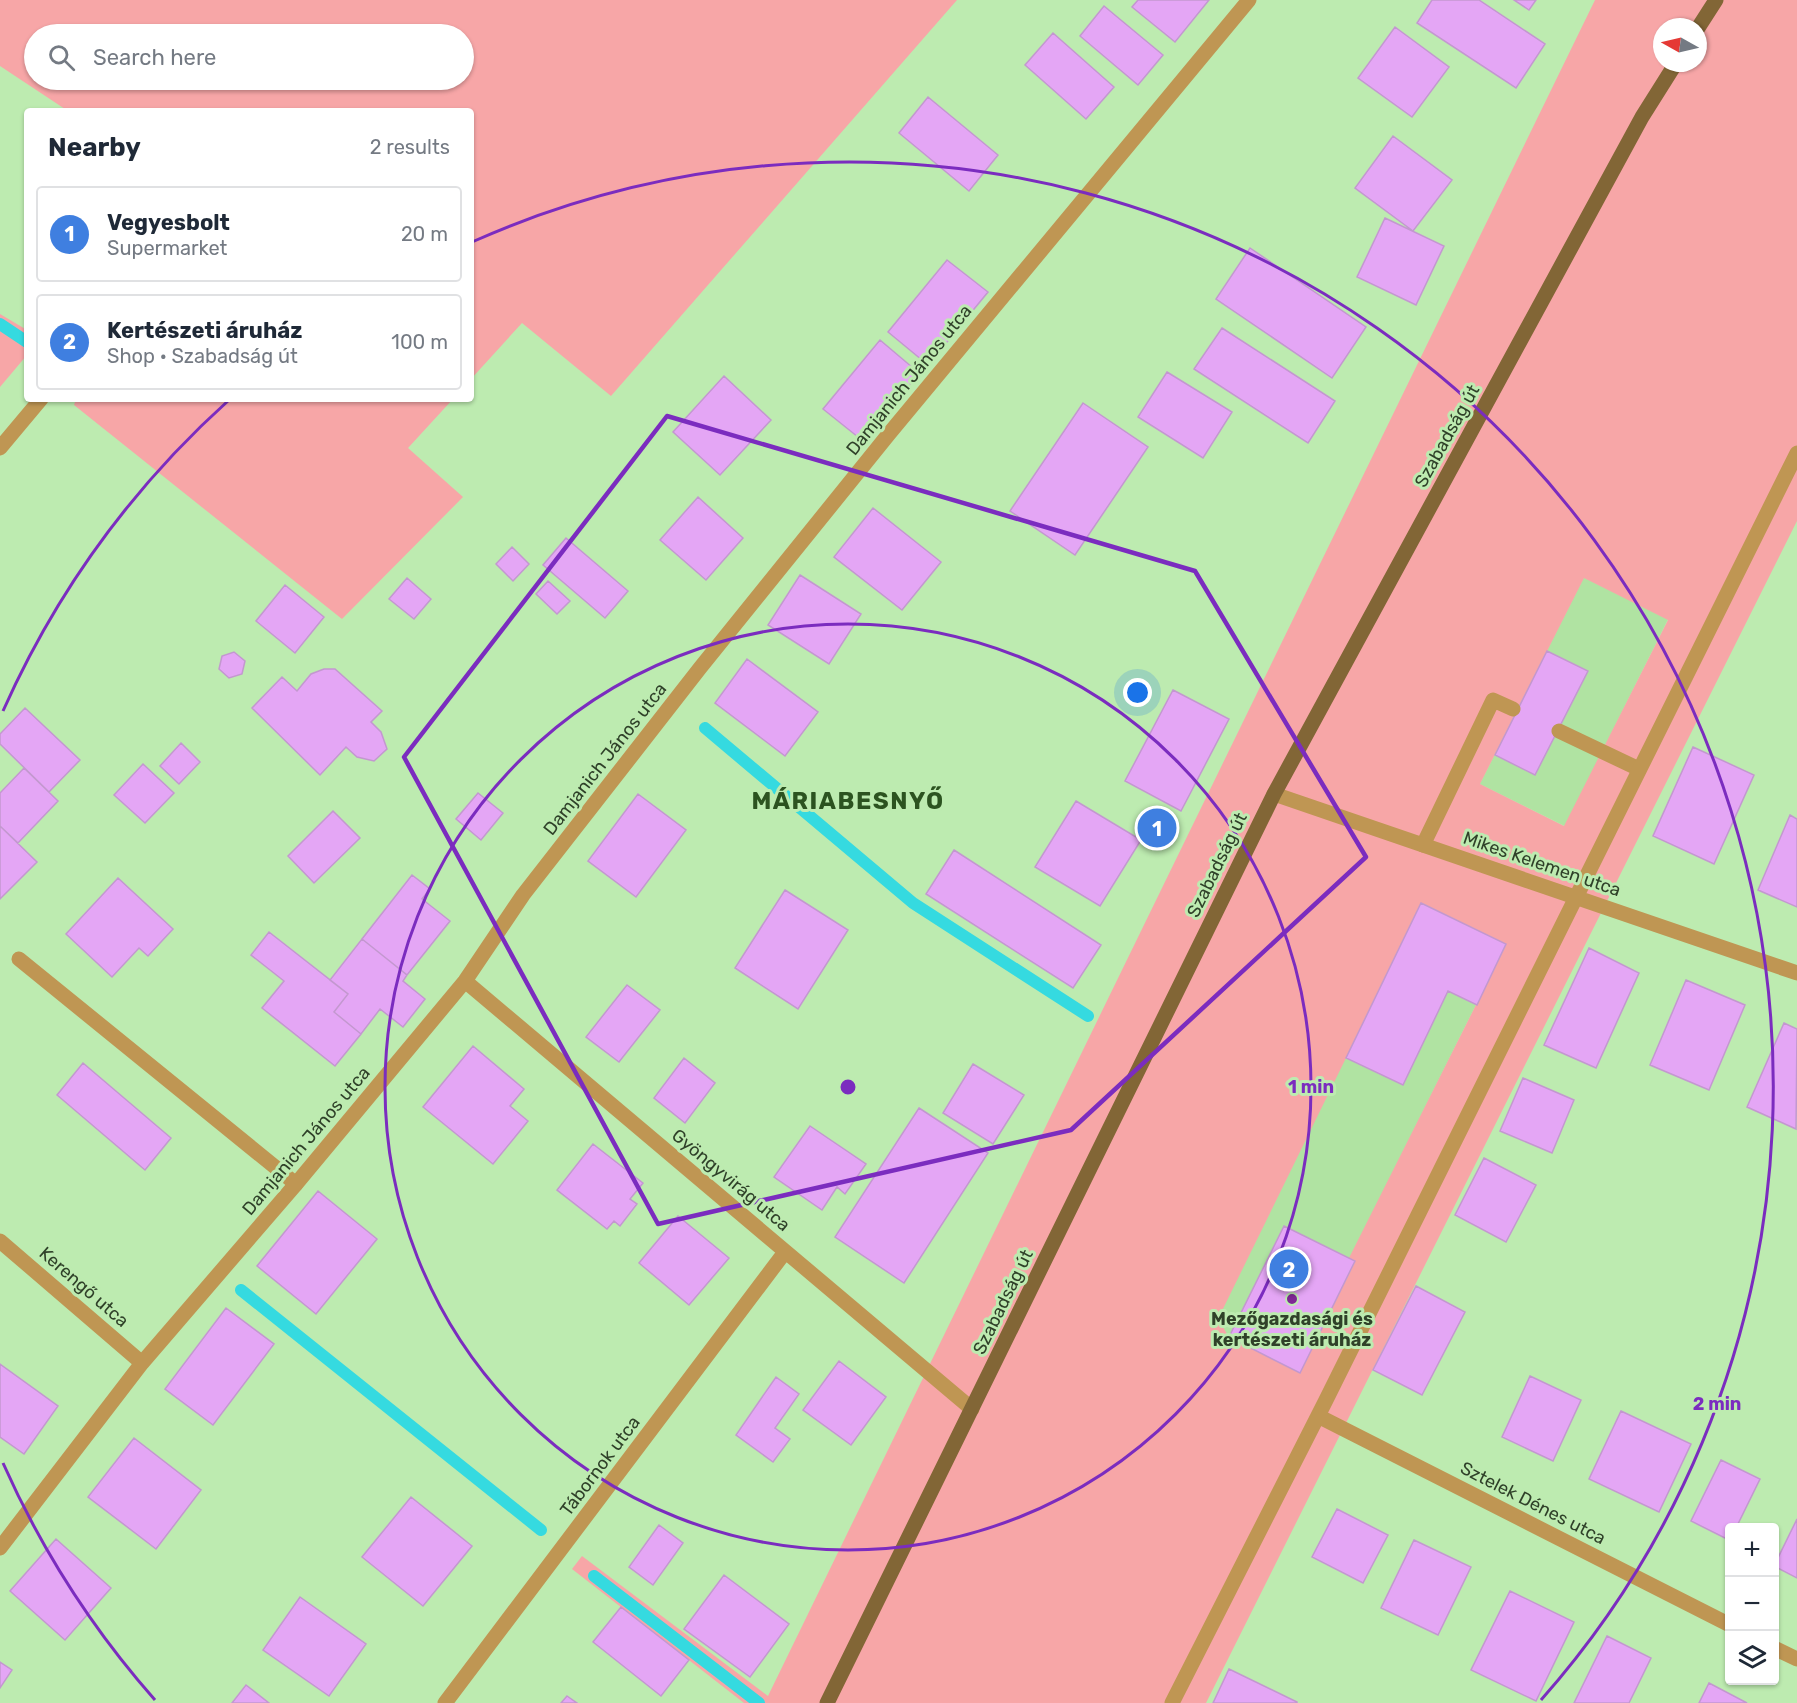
<!DOCTYPE html>
<html lang="en">
<head>
<meta charset="utf-8">
<style>
  body { margin:0; font-family:Rubik,sans-serif; background:#f6f6f7; color:#1f2937 }
  .controls { position:absolute; right:18px; bottom:18px; display:grid; overflow:hidden; border-radius:6px; box-shadow:0 2px 4px #0004 }
  .controls button { width:54px; height:54px; display:grid; place-items:center; padding:0; border:0; border-bottom:2px solid #e0e1e3; background:#fff; color:#1f2937; font:30px sans-serif }
  .compass { position:absolute; left:1653px; top:18px; width:54px; height:54px; border-radius:50%; background:#fff; box-shadow:0 2px 4px #0004; rotate:278deg }
  .you { position:absolute; left:1138px; top:693px; width:21px; height:21px; margin:-15px; border:4px solid #fff; border-radius:50%; background:#1a73e8; box-shadow:0 0 0 9px #1a73e833 }
  .badge { display:grid; place-items:center; width:39px; height:39px; border-radius:50%; background:#1a73e8; color:#fff; font-size:20px; font-weight:700 }
  .pin { position:absolute; translate:-50% -50%; border:3px solid #fff; box-shadow:0 2px 6px #0006 }
  .list { margin:0; padding:0; list-style:none }
  h2 { display:flex; justify-content:space-between; align-items:center; height:78px; margin:0; padding:0 24px; font-size:26px }
  h2 small { font-size:20px; font-weight:400; color:#747a83 }
  .list li { display:grid; grid-template-columns:39px 1fr auto; gap:18px; align-items:center; box-sizing:border-box; height:96px; margin:0 12px 12px; padding:0 12px; border:2px solid #e0e1e3; border-radius:6px }
  .list b { display:block; font-size:22px; white-space:nowrap }
  .list p { margin:0; font-size:20px; white-space:nowrap; color:#747a83 }
  .list em { font-size:20px; font-style:normal; color:#747a83 }
  .icon { flex:none; width:33px; height:33px; fill:none; stroke:currentColor; stroke-width:2; stroke-linecap:round; stroke-linejoin:round }
  .map { position:relative; flex:none; width:1797px; height:1703px; overflow:hidden }
  .search { position:absolute; background:#fff; box-shadow:0 2px 4px #0004; left:24px; top:24px; width:450px; height:66px; display:flex; align-items:center; gap:15px; box-sizing:border-box; padding:0 21px; border-radius:33px; color:#747a83; font-size:22px }
  .panel { position:absolute; background:#fff; box-shadow:0 2px 4px #0004; left:24px; top:108px; width:450px; height:294px; border-radius:6px }
  .map>svg:first-child { display:block }
  .built { fill:#b0e3a2 }
  .green { fill:#f7a6a7; fill-rule:evenodd }
  .lines { fill:none; stroke-linecap:round; stroke-linejoin:round }
  .stream { stroke:#35dae0; stroke-width:12 }
  .building { fill:#e4a6f5; stroke:#c398cf; stroke-width:1.5 }
  .service { stroke:#bf9653; stroke-width:15 }
  .minor { stroke:#bf9653; stroke-width:15 }
  .primary { stroke:#826636; stroke-width:15 }
  .marked { fill:none; stroke:#7b2cbf; stroke-width:4.5; stroke-linejoin:round }
  .ring { fill:none; stroke:#7b2cbf; stroke-width:3 }
  .poi-dot { fill:#7f2795; stroke:#bdebb0; stroke-width:2 }
  .labels { text-anchor:middle; dominant-baseline:central; stroke-width:6; stroke-linejoin:round; paint-order:stroke }
  .street-label { font-size:18px; fill:#2f4129; stroke:#bdebb0 }
  .poi-label { font-size:18px; font-weight:bold; fill:#2f4129; stroke:#bdebb0 }
  .district-label { font-size:24px; font-weight:bold; letter-spacing:1.5px; fill:#2c5320; stroke:#bdebb0 }
  .centre { fill:#7b2cbf; stroke:#bdebb0; stroke-width:3 }
  .ring-label { font-size:18px; text-anchor:middle; font-weight:bold; fill:#7b2cbf; stroke:#bdebb0; stroke-width:6; stroke-linejoin:round; paint-order:stroke }
</style>
</head>
<body>
<div class="map">
<svg width="1797" height="1703" viewBox="0 0 1797 1703">
  <rect width="100%" height="100%" fill="#bdebb0"/>
  <path class="built" d="M1584,577L1668,619L1565,826L1480,784Z
    M1421,903L1506,944L1350,1258L1355,1261L1300,1373L1229,1337L1217,1319Z"/>
  <path class="green" d="M0,0H957L611,396L522,323L471,379V111H68L0,66ZM34,34H464V80H34Z
    M1595,0H1797V521L1206,1703H744L572,1569L582,1556L768,1696ZM1662,27H1698V63H1662ZM1584,578L1668,620L1564,826L1480,784ZM1422,903L1506,945L1349,1258L1355,1262L1300,1372L1229,1337L1218,1319Z
    M0,314L27,330V355L0,387Z
    M76,399H453L408,448L463,497L342,619L74,405Z"/>
  <g class="lines">
    <path class="stream" d="M0,324L27,342
      M705,728L913,903L1088,1016
      M241,1290L541,1530
      M594,1576L759,1703"/>
  </g>
  <path class="building" d="M1138,0H1209L1175,42L1132,7Z
    M1432,0H1479L1545,44L1516,88L1417,23Z
    M1514,0H1536L1529,10Z
    M1104,6L1163,55L1138,85L1080,36Z
    M1395,27L1449,67L1412,117L1358,78Z
    M1053,33L1114,87L1086,119L1025,65Z
    M928,97L998,155L969,191L899,133Z
    M1393,136L1452,180L1413,231L1355,188Z
    M1385,218L1444,246L1416,305L1357,277Z
    M1250,248L1366,327L1332,378L1216,299Z
    M947,260L988,292L928,365L888,332Z
    M1222,328L1335,401L1308,443L1194,369Z
    M880,340L919,373L863,441L823,409Z
    M1167,372L1232,412L1203,458L1138,417Z
    M724,376L771,420L720,475L673,432Z
    M1083,403L1148,447L1075,555L1010,511Z
    M698,497L743,538L706,580L660,540Z
    M873,508L941,562L902,610L834,557Z
    M566,538L628,591L605,618L543,565Z
    M512,547L529,564L513,581L496,564Z
    M800,575L861,614L829,664L768,625Z
    M407,578L431,599L414,619L389,599Z
    M548,581L570,601L557,614L536,594Z
    M285,585L324,617L295,653L256,621Z
    M1547,651L1588,671L1535,775L1495,755Z
    M234,652L245,661L242,674L229,678L219,669L222,656Z
    M747,659L818,712L785,756L715,703Z
    M324,669H335L382,711L371,722L381,732L387,749L374,761L357,757L346,747L320,775L252,708L282,677L297,691L311,674Z
    M1173,690L1229,719L1181,811L1125,781Z
    M25,708L80,760L49,792L0,744V734Z
    M181,743L200,762L179,784L160,766Z
    M1693,747L1754,775L1714,864L1653,836Z
    M143,764L174,793L145,823L114,795Z
    M24,768L58,801L18,843L0,826V793Z
    M478,793L503,813L481,840L456,819Z
    M638,794L686,830L636,897L588,861Z
    M1076,801L1141,840L1100,906L1035,867Z
    M333,811L360,838L314,883L288,856Z
    M1790,815L1797,819V907L1758,890Z
    M0,826L37,862L0,899Z
    M954,850L1101,945L1073,988L926,894Z
    M412,875L430,889L422,899L450,921L407,975L362,939Z
    M118,878L173,929L148,956L139,948L112,977L66,934Z
    M785,890L848,930L798,1009L735,968Z
    M1421,903L1506,944L1477,1005L1448,991L1403,1085L1346,1058Z
    M269,932L348,994L334,1012L361,1034L335,1066L262,1008L284,981L251,955Z
    M362,939L407,975L403,981L425,999L403,1027L380,1009L361,1034L334,1012L348,994L330,980Z
    M1589,948L1639,973L1596,1068L1544,1045Z
    M1686,980L1745,1005L1709,1090L1650,1065Z
    M627,985L660,1010L619,1062L586,1037Z
    M1784,1023L1797,1029L1796,1129L1747,1107Z
    M473,1046L524,1089L510,1106L528,1121L493,1164L423,1107Z
    M684,1058L715,1083L685,1123L654,1098Z
    M83,1063L171,1138L145,1170L57,1095Z
    M973,1064L1024,1095L993,1144L943,1113Z
    M1523,1078L1574,1100L1552,1153L1500,1131Z
    M919,1108L988,1153L904,1283L835,1237Z
    M810,1126L866,1164L845,1194L837,1187L822,1210L774,1177Z
    M593,1144L643,1183L630,1199L637,1204L620,1226L614,1221L607,1229L557,1190Z
    M1484,1158L1536,1185L1506,1242L1455,1215Z
    M318,1191L377,1239L316,1314L257,1266Z
    M678,1216L729,1258L689,1305L639,1263Z
    M1284,1226L1355,1261L1300,1373L1229,1337Z
    M1416,1286L1465,1312L1422,1395L1373,1370Z
    M226,1308L274,1344L213,1425L165,1389Z
    M839,1361L886,1397L851,1445L803,1410Z
    M0,1364L58,1406L24,1454L0,1437Z
    M1530,1376L1581,1400L1553,1461L1502,1437Z
    M776,1377L799,1394L775,1428L790,1439L773,1462L736,1435Z
    M1621,1411L1691,1444L1659,1512L1589,1479Z
    M134,1438L201,1490L156,1549L88,1497Z
    M1721,1460L1760,1479L1736,1528H1730L1729,1540L1691,1521Z
    M411,1497L472,1546L423,1606L362,1557Z
    M1337,1509L1388,1535L1363,1583L1312,1557Z
    M1797,1519V1578L1774,1566Z
    M659,1525L683,1543L653,1585L629,1567Z
    M56,1539L111,1588L65,1640L10,1591Z
    M1414,1540L1471,1567L1438,1635L1381,1608Z
    M724,1575L789,1624L750,1677L684,1629Z
    M1510,1591L1574,1622L1536,1701L1471,1670Z
    M300,1597L366,1644L329,1696L263,1650Z
    M621,1607L689,1660L661,1696L593,1642Z
    M1607,1636L1651,1658L1629,1703H1574Z
    M0,1662L12,1670L0,1688Z
    M1229,1669L1297,1702V1703H1213Z
    M1709,1683L1747,1703H1699Z
    M246,1685L269,1703H232Z
    M567,1696L577,1703H561Z"/>
  <g class="lines">
    <path class="service" d="M1559,731L1639,769
      M1423,845L1493,700L1513,709
      M19,959L296,1184"/>
    <path class="minor" d="M0,448L41,399
      M1274,794L1797,973
      M465,981L972,1409
      M0,1241L142,1363
      M1318,1416L1730,1625
      M0,1548L142,1363L296,1184L465,981L523,895L700,668L888,435L1249,0
      M1774,1648L1797,1659
      M445,1703L785,1252
      M1172,1703L1325,1402L1797,453"/>
    <path class="primary" d="M1698,28L1716,0
      M827,1703L1274,794L1642,117L1676,63"/>
  </g>
  <path class="marked" d="M667,416L1195,571L1366,857L1071,1130L658,1224L404,757Z"/>
  <g class="ring">
    <circle cx="848" cy="1087" r="463"/>
    <path d="M155 1700A925 925 0 0 1 3 1463M3 711A925 925 0 0 1 229 400M472 242A925 925 0 0 1 1541 1700"/>
  </g>
  <circle class="poi-dot" cx="1292" cy="1299" r="6"/>
  <g class="labels">
    <g class="street-label">
      <text transform="translate(909 380) rotate(-51)">Damjanich János utca</text>
      <text transform="translate(1447 436) rotate(-61)">Szabadság út</text>
      <text transform="translate(605 759) rotate(-52)">Damjanich János utca</text>
      <text transform="translate(1542 864) rotate(19)">Mikes Kelemen utca</text>
      <text transform="translate(1217 865) rotate(-64)">Szabadság út</text>
      <text transform="translate(306 1141) rotate(-50)">Damjanich János utca</text>
      <text transform="translate(731 1180) rotate(40)">Gyöngyvirág utca</text>
      <text transform="translate(84 1287) rotate(41)">Kerengő utca</text>
      <text transform="translate(1003 1302) rotate(-64)">Szabadság út</text>
      <text transform="translate(600 1466) rotate(-53)">Tábornok utca</text>
      <text transform="translate(1533 1503) rotate(27)">Sztelek Dénes utca</text>
    </g>
    <g class="poi-label">
      <text x="1292" y="1319">Mezőgazdasági és<tspan x="1292" dy="21">kertészeti áruház</tspan></text>
    </g>
    <g class="district-label">
      <text x="848" y="801">MÁRIABESNYŐ</text>
    </g>
  </g>
  <circle cx="848" cy="1087" r="9" class="centre"/>
  <g class="ring-label">
    <text x="1311" y="1093">1 min</text>
    <text x="1717" y="1410">2 min</text>
  </g>
</svg>
<div class="controls">
<button>+</button>
<button>−</button>
<button><svg class="icon" aria-label="layers" viewBox="0 0 24 24"><path d="M12 4l9 5-9 5-9-5zM3 14l9 5 9-5"/></svg></button>
</div>
<svg class="compass" viewBox="-18 -18 36 36"><path d="M0-13l5 13h-10z" fill="#e53935"/><path d="M0 13l5-13h-10z" fill="#747a83"/></svg>
<div class="you"></div>
<div class="pin badge" style="left:1157px;top:828px;background:#3f7fe0">1</div>
<div class="pin badge" style="left:1289px;top:1269px;background:#3f7fe0">2</div>
<div class="search"><svg class="icon" aria-label="search" viewBox="0 0 24 24"><circle cx="10" cy="10" r="6"/><path d="M15 15l6 6"/></svg>Search here</div>
<section class="panel">
<h2>Nearby<small>2 results</small></h2>
<ul class="list">
<li><span class="badge" style="background:#3f7fe0">1</span><div><b>Vegyesbolt</b><p>Supermarket</p></div><em>20 m</em></li>
<li><span class="badge" style="background:#3f7fe0">2</span><div><b>Kertészeti áruház</b><p>Shop · Szabadság út</p></div><em>100 m</em></li>
</ul>
</section>
</div>
</body>
</html>
